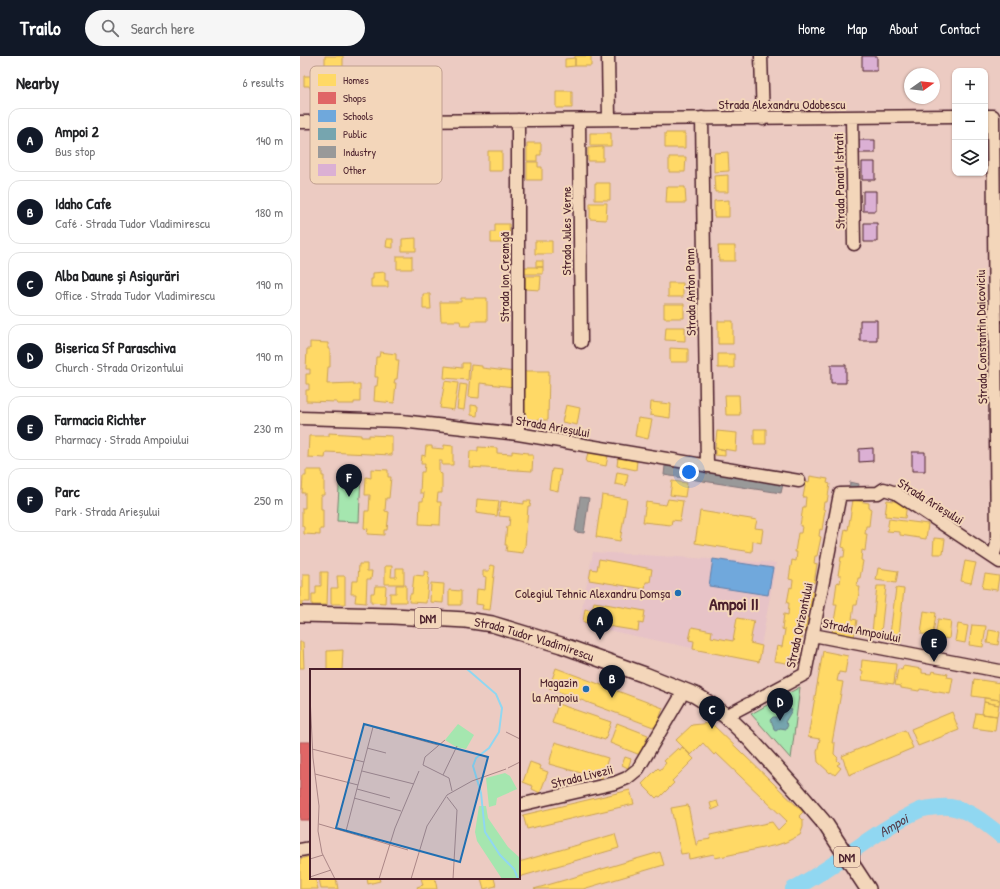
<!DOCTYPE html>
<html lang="en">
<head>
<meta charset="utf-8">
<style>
  body { margin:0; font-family:"Patrick Hand",sans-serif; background:#f6f6f6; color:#202124 }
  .controls { position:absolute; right:12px; top:12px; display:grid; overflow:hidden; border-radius:8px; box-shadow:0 1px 3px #0004 }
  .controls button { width:36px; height:36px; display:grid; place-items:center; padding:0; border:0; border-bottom:1px solid #e0e0e0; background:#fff; color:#202124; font:20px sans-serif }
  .compass { position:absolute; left:604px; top:12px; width:36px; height:36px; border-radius:50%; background:#fff; box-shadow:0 1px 3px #0004; rotate:75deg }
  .you { position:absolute; left:389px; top:416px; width:14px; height:14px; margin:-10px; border:3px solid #fff; border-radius:50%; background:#1a73e8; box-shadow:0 0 0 6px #1a73e833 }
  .badge { display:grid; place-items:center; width:26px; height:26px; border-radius:50%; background:#111827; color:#fff; font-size:13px; font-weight:700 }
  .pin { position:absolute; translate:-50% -33px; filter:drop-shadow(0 1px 2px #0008) }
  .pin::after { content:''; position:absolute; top:21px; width:14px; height:12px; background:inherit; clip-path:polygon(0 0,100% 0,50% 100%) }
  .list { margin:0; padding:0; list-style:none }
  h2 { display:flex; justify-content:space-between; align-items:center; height:52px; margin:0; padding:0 16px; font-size:17px }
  h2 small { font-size:13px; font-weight:400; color:#757577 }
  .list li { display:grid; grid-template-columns:26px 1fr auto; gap:12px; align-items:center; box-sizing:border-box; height:64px; margin:0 8px 8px; padding:0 8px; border:1px solid #e0e0e0; border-radius:12px }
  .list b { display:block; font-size:15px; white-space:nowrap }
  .list p { margin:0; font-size:13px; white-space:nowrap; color:#757577 }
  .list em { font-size:13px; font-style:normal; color:#757577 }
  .icon { flex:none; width:22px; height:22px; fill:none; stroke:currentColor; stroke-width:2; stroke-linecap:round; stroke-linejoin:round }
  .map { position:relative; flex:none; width:700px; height:833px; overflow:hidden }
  header { display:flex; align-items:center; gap:24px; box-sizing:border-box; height:56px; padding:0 20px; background:#111827; color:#fff }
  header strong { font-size:19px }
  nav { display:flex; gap:22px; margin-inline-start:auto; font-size:14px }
  .search { width:280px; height:36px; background:#f6f6f6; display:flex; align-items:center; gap:10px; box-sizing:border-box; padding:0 14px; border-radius:22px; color:#757577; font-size:15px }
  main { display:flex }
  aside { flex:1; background:#fff }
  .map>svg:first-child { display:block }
  .built { fill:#e7c3c7 }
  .green { fill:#a5e6af; stroke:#78826d }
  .homes { fill:#ffd966; stroke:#c9a154 }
  .shops { fill:#e06666; stroke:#b35154 }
  .schools { fill:#6fa8dc; stroke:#647fa7 }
  .public { fill:#76a5af; stroke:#697d87 }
  .industry { fill:#999; stroke:#817478 }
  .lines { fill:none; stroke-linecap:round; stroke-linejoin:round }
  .river { stroke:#90d7f1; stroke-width:16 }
  .building { fill:#dbb0d4; stroke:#4a1f2b }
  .minor-casing { stroke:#4a1f2b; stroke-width:15 }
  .major-casing { stroke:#4a1f2b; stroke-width:18 }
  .minor { stroke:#f3d6ba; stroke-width:12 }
  .major { stroke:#f3d6ba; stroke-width:15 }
  .poi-dot { fill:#1f6fb2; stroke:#f3d6ba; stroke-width:1.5 }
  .labels { text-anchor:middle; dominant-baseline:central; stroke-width:4; stroke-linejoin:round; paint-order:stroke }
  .shield { fill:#f3d6ba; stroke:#7d5656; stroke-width:1 }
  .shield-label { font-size:12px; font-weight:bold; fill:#4a1f2b }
  .street-label { font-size:13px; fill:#4a1f2b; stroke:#f3d6ba }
  .poi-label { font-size:13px; fill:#4a1f2b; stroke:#f3d6ba; text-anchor:end }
  .water-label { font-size:14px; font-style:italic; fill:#543b49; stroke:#f3d6ba }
  .district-label { font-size:17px; font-weight:bold; fill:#4a1f2b; stroke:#f3d6ba }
  .inset-river { fill:none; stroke:#90d7f1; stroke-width:2 }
  .inset-road { fill:none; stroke:#ab8686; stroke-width:1 }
  .view { fill:#1f6fb2; fill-opacity:0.15; stroke:#1f6fb2; stroke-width:2 }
  .inset-edge { fill:none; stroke:#4a1f2b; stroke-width:2 }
  .key { fill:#f3d6ba; stroke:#c09f8f; stroke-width:1 }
  .key-label { font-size:11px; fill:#4a1f2b }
</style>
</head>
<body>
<header>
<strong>Trailo</strong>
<div class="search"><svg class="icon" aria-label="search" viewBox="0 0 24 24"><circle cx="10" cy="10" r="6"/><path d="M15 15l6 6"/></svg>Search here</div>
<nav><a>Home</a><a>Map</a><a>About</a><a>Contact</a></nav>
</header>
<main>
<aside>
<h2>Nearby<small>6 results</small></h2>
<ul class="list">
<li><span class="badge">A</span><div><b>Ampoi 2</b><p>Bus stop</p></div><em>140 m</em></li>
<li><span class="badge">B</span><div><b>Idaho Cafe</b><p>Café · Strada Tudor Vladimirescu</p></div><em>180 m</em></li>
<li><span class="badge">C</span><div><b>Alba Daune și Asigurări</b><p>Office · Strada Tudor Vladimirescu</p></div><em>190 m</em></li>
<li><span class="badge">D</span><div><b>Biserica Sf Paraschiva</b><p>Church · Strada Orizontului</p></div><em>190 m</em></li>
<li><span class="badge">E</span><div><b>Farmacia Richter</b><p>Pharmacy · Strada Ampoiului</p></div><em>230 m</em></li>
<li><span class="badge">F</span><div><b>Parc</b><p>Park · Strada Arieșului</p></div><em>250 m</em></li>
</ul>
</aside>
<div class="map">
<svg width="700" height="833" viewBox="0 0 700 833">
  <rect width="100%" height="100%" fill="#eccbc2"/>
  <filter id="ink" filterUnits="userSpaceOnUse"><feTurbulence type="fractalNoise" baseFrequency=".025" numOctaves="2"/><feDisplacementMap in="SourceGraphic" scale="8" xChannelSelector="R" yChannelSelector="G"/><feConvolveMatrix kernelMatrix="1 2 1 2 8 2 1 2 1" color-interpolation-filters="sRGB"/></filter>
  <g filter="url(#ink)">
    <path class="built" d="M293,496L476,507L458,606L279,568Z"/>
    <path class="green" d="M40,415L61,416L59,466L37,465Z
      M500,631L491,703L451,658Z"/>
    <path class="homes" d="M25,0H43V14H25Z
      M275,0H291V10H275Z
      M275,2V10L265,11V3Z
      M4,20H22V46L12,45V35L9,30H4Z
      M256,35H272V52H256Z
      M290,77H311V90H290Z
      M365,77H385V92H365Z
      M227,87H241V99H237V105H227Z
      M303,91V105H288V92Z
      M188,95H202V115H188Z
      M428,96L429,115L414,116V97Z
      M369,101H386L385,116H369Z
      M227,106H238V111H242V124H227Z
      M428,119V136H415L414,120Z
      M295,127H310V144H295Z
      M367,131H385L386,147H366Z
      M429,144V161H414V145Z
      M290,147H307L306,164L290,163Z
      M195,168H209L210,187H191V176H195Z
      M116,182V195H102V183Z
      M87,183H93V192L86,191Z
      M235,185H252V198H235Z
      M418,190H435V205H419Z
      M97,200H112V213H97Z
      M236,205H243V211H236Z
      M223,211H243V218H224Z
      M85,216V225H88V231H71V223H73V217Z
      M225,220H241L240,234L225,233Z
      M368,227H383V241H368Z
      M123,238H130L131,253H123Z
      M161,242H187V265H171V270H161L160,265H141L140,246H161Z
      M364,248H384V262H364Z
      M418,265H433V288H418Z
      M366,271H385V285L365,284Z
      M10,286L28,287V293H30V311H28L27,328L54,327V329H60V346H54V348H37V346L6,345V334H9V328H6V318H10V313H6L7,293H10Z
      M370,292L388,293V306H370Z
      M80,296L96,298V304H99L97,323H95L94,327H96L94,347L74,345L75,330H77L78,321H75L76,301H79Z
      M418,298H434V312H418Z
      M162,307H169L168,324L144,322L145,310L162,312Z
      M171,309L182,310V312L215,316L214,331L180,327L179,342L168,341Z
      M221,315H249L248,364H220Z
      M145,325L158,327L154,354L140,352Z
      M160,328L167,329L164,354L157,353Z
      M425,339H439L440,359H426Z
      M351,346L371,348L370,362L350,359Z
      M171,349L178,350L177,360L171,359Z
      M266,349L280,352L277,369L262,366Z
      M338,362L352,364L348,383L335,380Z
      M454,373H466V388H454Z
      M417,375L437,377L436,395L415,392Z
      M29,377L61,379V381H69V379L92,380V399L26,396L25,402L8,401L9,380H29Z
      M144,389L153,390V409H142V405H139V417L142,418V437H138L137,446H141L140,469L119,468L120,445H123L124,437H120L121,416H124L125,408H121L122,399L125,400L126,390H132V392L144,393Z
      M178,391L197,392V397L212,398V395L228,397V399H233L232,415L169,411L170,395H178Z
      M415,392L425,394V400L415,399Z
      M288,396L308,400L306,410L286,406Z
      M318,401L337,405L336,414L317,410Z
      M71,413L88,414V421H91L89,442H86L85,455L89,456L87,474H84V479L67,478L68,473L64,472L65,455H69L70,439H65L66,421L71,422Z
      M252,413L261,414L258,435L249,433Z
      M6,414H22V420H24V439H21V453H23V473H20V479L4,478V471L2,470V452H5V437H2L3,420H6Z
      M317,416L328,418L326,430L315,428Z
      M510,420L528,423L527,427L530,428L527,446H524L523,453L525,454L522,474L520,473L519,480L521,481L517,500H515L514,507L517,508L514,527H511L510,534L513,535L510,553L507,552L506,561H508L505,577H503L498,609L474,605L477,590L482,591L485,574L482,573L484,558L488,559L489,547H487L490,531L492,532L493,524L489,523L492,504L496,505L497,496H495L498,477H501L502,470H500L503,451H505L506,441H503L506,425L509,426Z
      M372,425L387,427L385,441L370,439Z
      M302,439L327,443L320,485L296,481Z
      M177,443L199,445L197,460L176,457Z
      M368,443L383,445L380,465L372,464L371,469L343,466L346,446L366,449Z
      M553,444L569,447V452H571L569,470H566L565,478H567L565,495L562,494L561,504L563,505L560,522H558L557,531H560L557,549H554L552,563L557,564L554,581L532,577L537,548H534L537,526L540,527L541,519H538L541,501H544L545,492L542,491L545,473L548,474Z
      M587,444L607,447L605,462L585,460Z
      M201,445L224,448V445H231L230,450H228L225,491H224L223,497L206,495L207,489H205L207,470H209L210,461L199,460Z
      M400,455L457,464L455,472L463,473L461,487L453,485L452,496L395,487Z
      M589,463L628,468L626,483L600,479V476L587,475Z
      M634,482L645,483L643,498H633Z
      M299,503L352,513L350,526H346L345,533L289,524L291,513L297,514Z
      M665,505L676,507L671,527L661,525Z
      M59,508H67V515H72L71,523H67L66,547L55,546L56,538H51L52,525H58Z
      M190,509L195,510L190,554L182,553L183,549L176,548L177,533L185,534L186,521L183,520V515H189Z
      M85,510H92L91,521H96V512H104V528H85Z
      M578,512L598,515L596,527L576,524Z
      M124,515L129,516L126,547L109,546L110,538H112L114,519L124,520Z
      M21,516H28L27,549H12V538H16V530H21Z
      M3,518H10V546H2V549H0V532H3Z
      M685,518L699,520L697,534L682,532Z
      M37,520H45V548H31V532H38Z
      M131,527L144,528L143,547L130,546Z
      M96,529H106V546H90V537H96Z
      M75,530H86L85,547L71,546V537H74Z
      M577,530H586L581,577L572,576Z
      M596,532L604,533L599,579L590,578Z
      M149,534L161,535V549H149Z
      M294,546L345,555L343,568L339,567L338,575L283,566L285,553L292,554Z
      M624,555L636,557L633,579L621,578Z
      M437,562L454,565L450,587L462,590L459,606L393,593L394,585L389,584L392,571L412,575L411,581L433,585Z
      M638,563L651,565L649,583L635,581Z
      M658,568L668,570L665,587L655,585Z
      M672,569L686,570L683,591L669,589Z
      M689,574L700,576L698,589L687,587Z
      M0,586H3L4,612H0Z
      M43,594L42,614H27V595Z
      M523,595L548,600L545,617L539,616L537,625L543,626L532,687H535L534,698L538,702L537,704L540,707L537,709L541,712L535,719L531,716L530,717L518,706L517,696L520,683L508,681Z
      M562,604L596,608L594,628L562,624L563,615H561Z
      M603,610L622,613V617L631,618L632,615L648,618L647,621L653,622L650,638L620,633L619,635L601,632V630L595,629L598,613L602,614Z
      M256,612L363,652L356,672L249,632Z
      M674,623L700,627V644L672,640Z
      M684,642L700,644L699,649L684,646Z
      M684,646L699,649L697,660L682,658Z
      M258,648L311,666L305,684L252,667Z
      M652,656L659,674L618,690L611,673Z
      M676,657L697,660L695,675L673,672Z
      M317,667L348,679L340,699L310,687Z
      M411,667L503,756L499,760L503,764V771L500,779L486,786L477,789L415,802L414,798L389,803L388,797L381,798L371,752L388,749L396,789H398V785L411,783L410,779L472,766L478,774L487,765L416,697L414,699L403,687L391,699L376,684L392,669Z
      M605,674L613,692L549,719L542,700Z
      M255,686L308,702L302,723L249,708Z
      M382,691L394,703L372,725L374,727L360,741L358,740L356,742L342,728L358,712L360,714L366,707L364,705L378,692L380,694Z
      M325,701L331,703L328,712L322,709Z
      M230,706L241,710L240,713L248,716L240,737L232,733L233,730L223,726Z
      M330,734L334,748L227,773L223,759Z
      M417,745L419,751L412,754L410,747Z
      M315,778L319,792L219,821V806Z
      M360,796L364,809L283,833H234Z
      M11,800V822H15L18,833H0V803Z
      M19,822H36L38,833H21Z
      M67,822H79L80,825L68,828Z
      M121,822H135L137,833H118L117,831L123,829Z
      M181,822H194L196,830L184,833Z"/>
    <path class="shops" d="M0,686H11V772L10,764H0Z"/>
    <path class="schools" d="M413,503L473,512L468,539L409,530Z"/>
    <path class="public" d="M484,650L492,654L485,666L488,669L486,673L480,672L476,675L474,674L473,669L470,664L473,661H478Z"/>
    <path class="industry" d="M365,410L483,428L481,437L364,419Z
      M550,426L559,428L558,437L549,435Z
      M280,441L289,442L284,477L275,476Z"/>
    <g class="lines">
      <path class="river" id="s1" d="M493,833C537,810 575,774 620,754C626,752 644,750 650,751C670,754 685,767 700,779"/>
    </g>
    <path class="building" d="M562,0H577V15H562Z
      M558,84H575V97H558Z
      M562,106H575V124H562Z
      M563,135H576V155H563Z
      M564,167H577V186H564Z
      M560,264H577V285H560Z
      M531,309H546V327H531Z
      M573,392V405L559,406V393Z
      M612,396H625V415H612Z"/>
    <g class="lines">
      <defs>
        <path id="minor" d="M308,0L309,63
          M461,0L463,63
          M685,60H693L697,488L693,501
          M402,62L407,410
          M552,62L554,188
          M279,64L281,286
          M0,66L655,60
          M0,362L101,365L218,378L499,425
          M218,378V64
          M513,579L700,615
          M426,660L505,618L540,438L578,437L584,433L596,437L700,506
          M219,749L315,727L327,722L338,713L380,642
          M0,794L11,792"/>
        <g id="major">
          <path id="s2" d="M0,558L93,560L166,564L192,568L261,589L345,619L395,639L408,647L426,660L449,682L497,735L526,769L568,833"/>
        </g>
      </defs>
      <use href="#minor" class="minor-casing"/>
      <use href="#major" class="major-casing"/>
      <use href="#minor" class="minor"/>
      <use href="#major" class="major"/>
    </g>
  </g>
  <g class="poi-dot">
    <circle cx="378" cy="537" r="4"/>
    <circle cx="286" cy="633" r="4"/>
  </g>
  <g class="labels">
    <g class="shield">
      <rect x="115" y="552" width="26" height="20" rx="3"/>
      <rect x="534" y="791" width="26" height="20" rx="3"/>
    </g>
    <g class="shield-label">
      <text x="128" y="562">DN1</text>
      <text x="547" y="801">DN1</text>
    </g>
    <g class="street-label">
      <text x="482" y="48">Strada Alexandru Odobescu</text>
      <text transform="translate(539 125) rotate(-91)">Strada Panait Istrati</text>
      <text transform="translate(266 175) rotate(-90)">Strada Jules Verne</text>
      <text transform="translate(204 221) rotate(-90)">Strada Ion Creangă</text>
      <text transform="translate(390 236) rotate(-91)">Strada Anton Pann</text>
      <text transform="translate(681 281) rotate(-91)">Strada Constantin Daicoviciu</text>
      <text transform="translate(253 370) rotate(10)">Strada Arieșului</text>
      <text transform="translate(631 445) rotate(32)">Strada Arieșului</text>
      <text transform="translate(499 569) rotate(-78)">Strada Orizontului</text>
      <text transform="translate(562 574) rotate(11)">Strada Ampoiului</text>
      <text stroke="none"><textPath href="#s2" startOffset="237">Strada Tudor Vladimirescu</textPath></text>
      <text transform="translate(282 720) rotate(-14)">Strada Livezii</text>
    </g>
    <g class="poi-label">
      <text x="370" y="537">Colegiul Tehnic Alexandru Domșa</text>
      <text x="278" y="626">Magazin<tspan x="278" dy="15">la Ampoiu</tspan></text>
    </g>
    <g class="water-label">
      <text stroke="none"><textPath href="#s1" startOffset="119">Ampoi</textPath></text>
    </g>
    <g class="district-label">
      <text x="434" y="547">Ampoi II</text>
    </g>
  </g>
  <g transform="translate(10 613)">
    <rect width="210" height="210" fill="#eccbc2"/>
    <path d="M148,55L164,66L156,80L146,78L135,71ZM195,104L200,107L207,120L187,129L186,136L179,138L176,109ZM169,137H176L178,149L198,178L210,189V210H192L167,172L165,163Z" fill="#a5e6af"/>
    <path class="inset-river" d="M157,0L186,25L192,39L189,63L179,79L166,89L163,97L171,124L175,163L190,186L204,200L208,210"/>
    <path class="inset-road" d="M0,27L3,89L9,137L8,162L12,184L25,210M196,63L210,70M135,71L115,88L113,96L139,109L142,122M57,79L76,84M2,80L54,93M198,99L210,93M52,102L104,115M5,105L48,116M133,106L147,77M47,120L80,129M137,128L147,141L143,210M44,129L91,142M9,155L98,181M36,162L63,58L128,76M0,190L13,186M0,208L21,201M69,210L85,159L109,102M101,210L117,157L137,126L162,112L196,100"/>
    <path class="view" d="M54,55L178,88L150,193L26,159Z"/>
    <rect width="210" height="210" class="inset-edge"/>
  </g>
  <rect x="10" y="10" width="132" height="118" rx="6" class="key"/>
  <rect x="18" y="18" width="18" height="12" fill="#ffd966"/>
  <rect x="18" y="36" width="18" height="12" fill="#e06666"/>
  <rect x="18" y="54" width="18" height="12" fill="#6fa8dc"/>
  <rect x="18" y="72" width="18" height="12" fill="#76a5af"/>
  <rect x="18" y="90" width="18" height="12" fill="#999"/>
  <rect x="18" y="108" width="18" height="12" fill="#dbb0d4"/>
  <g class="key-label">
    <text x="43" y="28">Homes</text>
    <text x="43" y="46">Shops</text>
    <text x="43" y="64">Schools</text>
    <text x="43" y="82">Public</text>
    <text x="43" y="100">Industry</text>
    <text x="43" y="118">Other</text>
  </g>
</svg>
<div class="controls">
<button>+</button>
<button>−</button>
<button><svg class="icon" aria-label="layers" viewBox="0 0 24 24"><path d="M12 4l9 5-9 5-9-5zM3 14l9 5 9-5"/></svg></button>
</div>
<svg class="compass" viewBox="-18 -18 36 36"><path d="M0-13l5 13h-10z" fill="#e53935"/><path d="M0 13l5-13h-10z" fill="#757577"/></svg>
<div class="you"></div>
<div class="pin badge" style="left:300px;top:584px">A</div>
<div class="pin badge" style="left:312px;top:642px">B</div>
<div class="pin badge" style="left:412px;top:673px">C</div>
<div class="pin badge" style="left:480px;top:665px">D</div>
<div class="pin badge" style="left:634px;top:606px">E</div>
<div class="pin badge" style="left:49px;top:441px">F</div>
</div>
</main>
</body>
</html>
